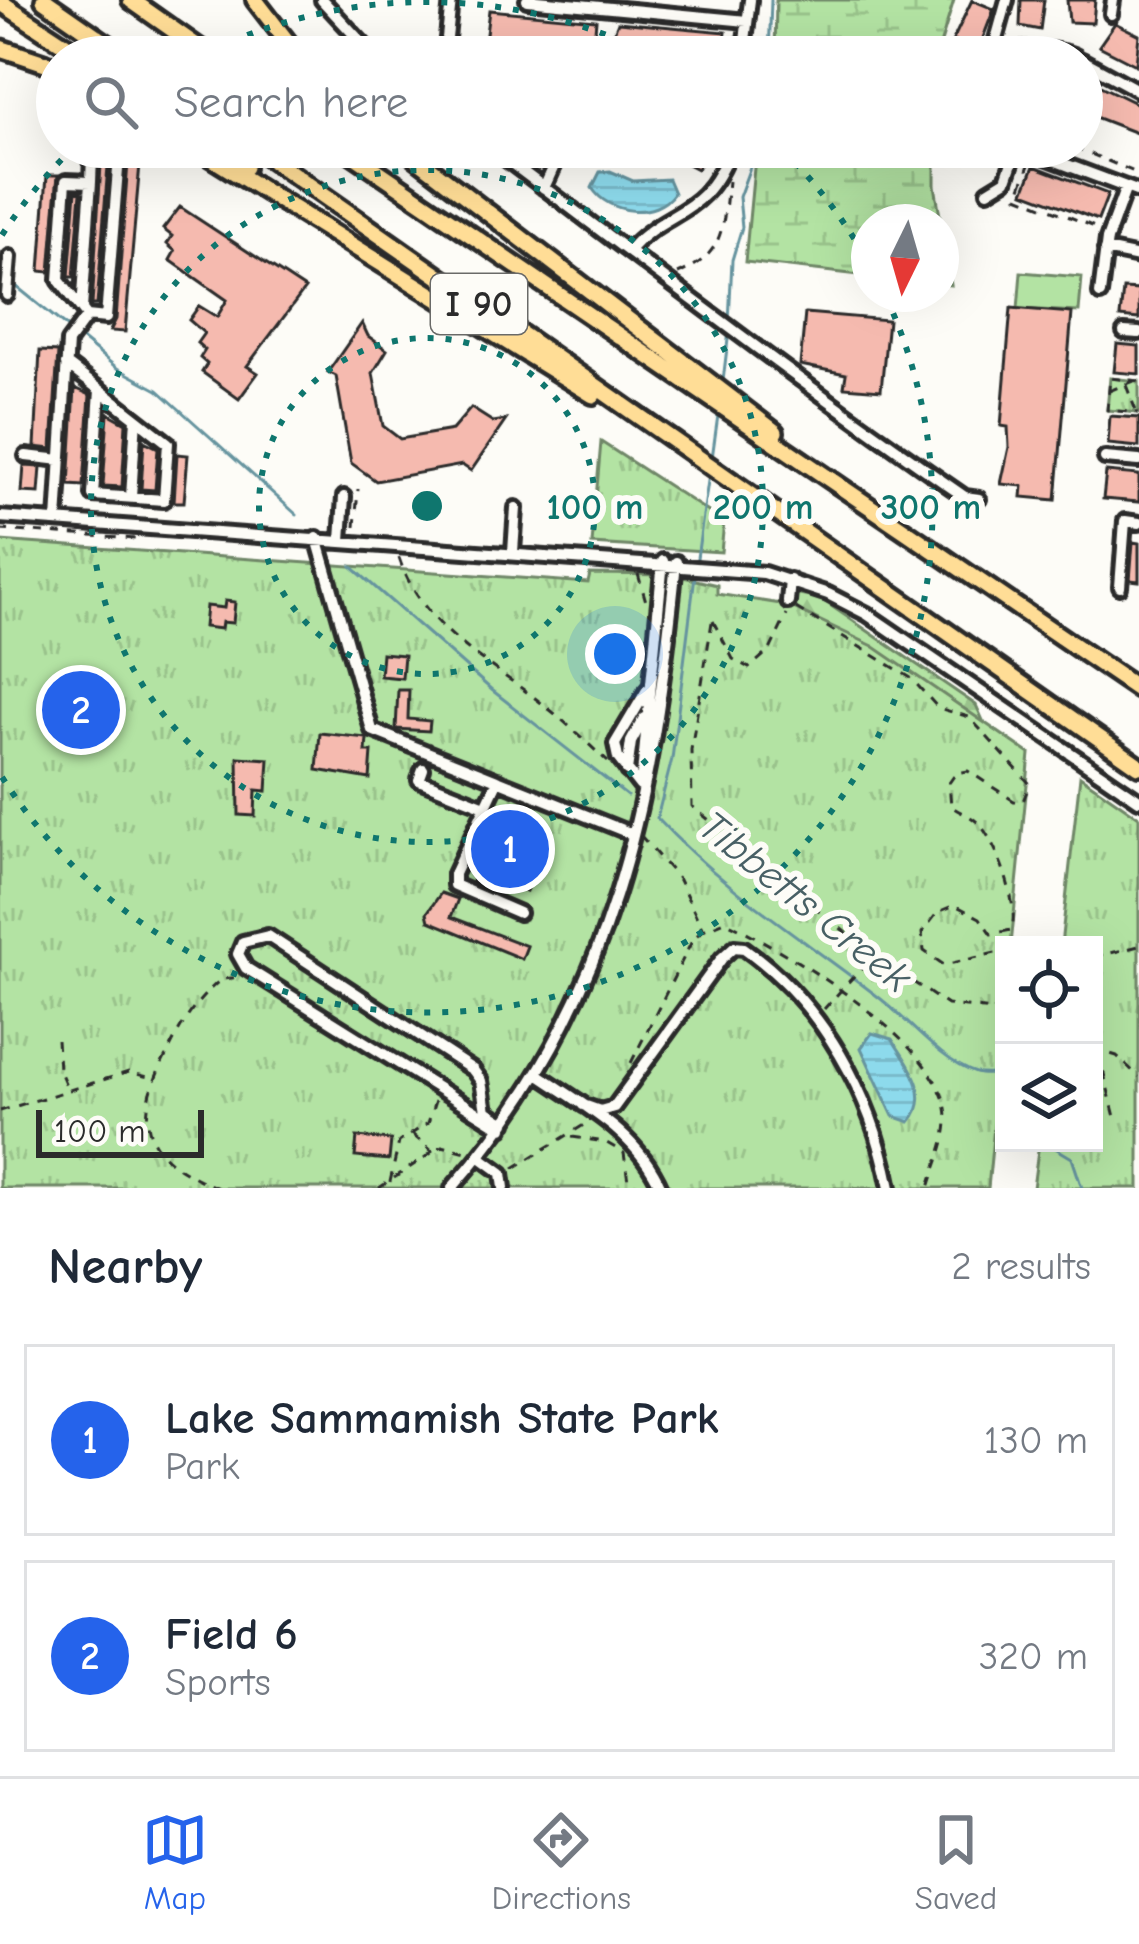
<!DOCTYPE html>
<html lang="en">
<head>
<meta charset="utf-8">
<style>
  body { margin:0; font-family:"Comic Neue",sans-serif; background:#f2f2f3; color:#1f2937 }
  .controls { position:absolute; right:36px; bottom:36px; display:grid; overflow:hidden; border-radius:0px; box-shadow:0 12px 48px #0002 }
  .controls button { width:108px; height:108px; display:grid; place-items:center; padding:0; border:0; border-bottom:3px solid #e0e1e3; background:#fff; color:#1f2937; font:60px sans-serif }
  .compass { position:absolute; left:851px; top:204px; width:108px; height:108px; border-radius:50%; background:#fff; box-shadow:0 12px 48px #0002; rotate:185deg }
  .scale { position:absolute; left:36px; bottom:30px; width:168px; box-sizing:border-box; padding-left:12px; border:6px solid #2b2b2b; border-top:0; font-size:33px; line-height:42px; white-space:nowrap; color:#2b2b2b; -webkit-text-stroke:9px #fdfcf7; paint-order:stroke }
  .you { position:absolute; left:615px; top:654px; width:42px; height:42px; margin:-30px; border:9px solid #fff; border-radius:50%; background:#1a73e8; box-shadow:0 0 0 18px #1a73e833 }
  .badge { display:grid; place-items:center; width:78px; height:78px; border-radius:50%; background:#2563eb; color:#fff; font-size:39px; font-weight:700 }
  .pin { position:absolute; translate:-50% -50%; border:6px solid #fff; box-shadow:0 3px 12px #0006 }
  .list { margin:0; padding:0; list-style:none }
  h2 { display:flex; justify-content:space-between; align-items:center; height:156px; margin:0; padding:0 48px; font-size:51px }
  h2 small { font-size:39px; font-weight:400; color:#747a83 }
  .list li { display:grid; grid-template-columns:78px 1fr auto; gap:36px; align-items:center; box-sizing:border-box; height:192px; margin:0 24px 24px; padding:0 24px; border:3px solid #e0e1e3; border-radius:0px }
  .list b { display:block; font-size:45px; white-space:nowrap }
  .list p { margin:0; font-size:39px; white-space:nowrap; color:#747a83 }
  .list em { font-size:39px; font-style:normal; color:#747a83 }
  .icon { flex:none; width:66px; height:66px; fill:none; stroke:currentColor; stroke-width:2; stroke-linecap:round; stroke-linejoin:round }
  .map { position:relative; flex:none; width:1139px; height:1188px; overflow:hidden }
  .search { position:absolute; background:#fff; box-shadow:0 12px 48px #0002; left:36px; right:36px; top:36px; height:132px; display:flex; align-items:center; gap:30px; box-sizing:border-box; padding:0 42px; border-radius:66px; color:#747a83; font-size:45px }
  .sheet { height:588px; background:#fff }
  nav { display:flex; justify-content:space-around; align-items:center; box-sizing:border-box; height:168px; border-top:3px solid #e0e1e3; background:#fff; font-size:33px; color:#747a83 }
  nav a { display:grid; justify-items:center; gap:6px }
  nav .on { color:#2563eb }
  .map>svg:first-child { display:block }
  .grass { fill:#b3e3a3; stroke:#6f8767; stroke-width:3 }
  .forest { fill:url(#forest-firs); stroke:#6f8767; stroke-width:3 }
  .wetland { fill:url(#wetland-marsh); stroke:#6f8767; stroke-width:3 }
  .park { fill:url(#park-tufts); stroke:#6f8767; stroke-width:3 }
  .water { fill:url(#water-rules); stroke:#66949f; stroke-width:3 }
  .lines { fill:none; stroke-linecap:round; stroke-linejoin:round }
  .stream { stroke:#66949f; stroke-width:3 }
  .building { fill:#f5baaf; stroke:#2b2b2b; stroke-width:3 }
  .minor-casing { stroke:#2b2b2b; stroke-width:20 }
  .highway-casing { stroke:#2b2b2b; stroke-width:24 }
  .path { stroke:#2b2b2b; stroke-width:3; stroke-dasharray:9 9; stroke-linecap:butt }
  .minor { stroke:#fdfcf7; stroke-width:10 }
  .highway { stroke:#ffdd96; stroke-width:15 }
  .ring { fill:none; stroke:#0f766e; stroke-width:6; stroke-dasharray:6 12 }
  .labels { text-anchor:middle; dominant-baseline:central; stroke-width:12; stroke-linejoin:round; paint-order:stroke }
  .shield { fill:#fdfcf7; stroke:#6a6a68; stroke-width:3 }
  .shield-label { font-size:36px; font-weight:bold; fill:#2b2b2b }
  .water-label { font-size:42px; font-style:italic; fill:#486065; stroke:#fdfcf7 }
  .centre { fill:#0f766e; stroke:#fdfcf7; stroke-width:6 }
  .ring-label { font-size:36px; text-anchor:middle; font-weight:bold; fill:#0f766e; stroke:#fdfcf7; stroke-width:12; stroke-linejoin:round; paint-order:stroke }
</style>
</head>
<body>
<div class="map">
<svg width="1139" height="1188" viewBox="0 0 1139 1188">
  <defs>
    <pattern id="forest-firs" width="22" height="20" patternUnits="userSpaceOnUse" patternTransform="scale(3)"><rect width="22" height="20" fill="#b3e3a3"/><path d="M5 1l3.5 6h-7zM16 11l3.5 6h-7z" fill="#9ac38c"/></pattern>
    <pattern id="wetland-marsh" width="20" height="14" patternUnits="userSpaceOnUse" patternTransform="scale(3)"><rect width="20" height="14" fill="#b3e3a3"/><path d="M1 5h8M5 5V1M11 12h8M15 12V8" fill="none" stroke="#9ac38c"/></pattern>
    <pattern id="park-tufts" width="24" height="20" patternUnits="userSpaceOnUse" patternTransform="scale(3)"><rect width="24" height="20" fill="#b3e3a3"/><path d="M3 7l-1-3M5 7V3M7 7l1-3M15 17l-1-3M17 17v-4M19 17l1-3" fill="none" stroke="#9ac38c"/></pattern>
    <pattern id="water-rules" width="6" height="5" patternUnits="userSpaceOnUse" patternTransform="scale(3)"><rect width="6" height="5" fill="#8ddaec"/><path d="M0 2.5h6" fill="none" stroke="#7abbcb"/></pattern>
  </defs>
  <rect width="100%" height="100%" fill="#fdfcf7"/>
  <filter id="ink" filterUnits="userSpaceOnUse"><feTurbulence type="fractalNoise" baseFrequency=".00833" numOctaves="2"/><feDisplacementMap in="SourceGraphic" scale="24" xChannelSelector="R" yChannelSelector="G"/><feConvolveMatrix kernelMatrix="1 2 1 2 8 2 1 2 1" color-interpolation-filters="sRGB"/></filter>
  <g filter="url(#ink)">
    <path class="grass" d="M1021,272L1082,277L1079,312L1018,309Z"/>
    <path class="forest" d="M794,594L821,599L976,705L989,734L797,615Z"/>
    <path class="wetland" d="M776,0H954L941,42L952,57H775Z
      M756,147H935V185L951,285L941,284V222H869V276L745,262Z"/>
    <path class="park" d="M1110,378L1139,381V413L1107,410Z
      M601,442L724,522L721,552L592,544Z
      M0,541L588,583L590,574L675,575L717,585V594L787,605L873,646L1030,754L1011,945H1004V1023L988,1188H0Z
      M1080,776L1139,817V1188H1033L1039,1143H1094V945H1061Z"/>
    <path class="water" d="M610,171L633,181L668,179L674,193C655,220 609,214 592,188L600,172Z
      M872,1033L892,1039C908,1064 934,1095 910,1122L893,1116L861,1048Z"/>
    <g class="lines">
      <path class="stream" d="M769,57L771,0
        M11,282L117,368L158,390L297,515
        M729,322L732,260L742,227L739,197L750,167V147
        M723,381L729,331
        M712,458L719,408
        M696,565L709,474
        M351,566L493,691L627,796
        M695,575L672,759L657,818C724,890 804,939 881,999C909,1021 942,1062 976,1073C985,1076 995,1073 1004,1074
        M1047,1143L1072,1158L1082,1188"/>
    </g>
    <path class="building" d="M972,0L994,9L978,51L953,40Z
      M1021,0H1044L1040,30L1020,26Z
      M1067,0H1095L1093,23L1069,22Z
      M489,10L596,20L593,52L485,42Z
      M618,22L726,32L723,57L615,55L616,43L610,42Z
      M1115,23L1139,35L1136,65L1099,46Z
      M1082,77L1139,105V134L1082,112Z
      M655,147H709L697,169Z
      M128,163L140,164L125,332L110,331L116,319Z
      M101,165L108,166L97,305H92Z
      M1034,166L1108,194L1098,220L1024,192Z
      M47,175H58L50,272L40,271Z
      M76,191L81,192L74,277H69Z
      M180,207L305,289L247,366L258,373L239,399L202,372L207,364L200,358L205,350L197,343L204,333L189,320L199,306L217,317L227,300L170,260L175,251L167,244L172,236L163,229Z
      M1123,289L1139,290V319L1120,317Z
      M1011,308L1072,313L1056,500L1022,497L1023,486L1001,484L1009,447L1008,427L1001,426Z
      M805,313L888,320L881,390L844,387L846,374L800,365Z
      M362,323L368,336L387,350L373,373L383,426L400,439L452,430L471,408L493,422L506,420L471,471L462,465L376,481L351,463L336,376L328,372Z
      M1117,344L1139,346V374L1114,372Z
      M40,351L58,352L52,449L35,447Z
      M75,388L90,395L84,486L69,485Z
      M108,413L126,423L122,487L103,486Z
      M1110,416L1139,418V447L1108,444Z
      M144,441L158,448L155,490L141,489Z
      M177,454L188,455L184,502H174Z
      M24,466L41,467L39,493L22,492Z
      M1106,472L1139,475V502L1103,499Z
      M1133,542L1139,543V581L1130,580Z
      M225,601L235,602L233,623L222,622L221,629L204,627L206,606L224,608Z
      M382,653L404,655L402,678L380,676Z
      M398,690H409L408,719L430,721L429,731L396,729Z
      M320,733L367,738L366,752H372L370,779L317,770Z
      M238,757L269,759L267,791L256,790L255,816L239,815Z
      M501,811L529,823L515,858L536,867L526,891L505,882L500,893L472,882Z
      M441,893L458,899L451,917L527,946L522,959L429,921L427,913Z
      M357,1137L391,1140L389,1160L355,1157Z"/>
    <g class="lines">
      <defs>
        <path id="minor" d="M322,0L375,57
          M527,0L747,21
          M1007,0L994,47C1020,53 1055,45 1077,57
          M1111,14L1113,0
          M445,57L451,0
          M743,57L750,0
          M1082,60L1139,91
          M490,147C647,265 803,385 965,497L979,499
          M515,147L554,166L544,188
          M92,155L119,157L106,318L87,316L59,280L66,181L91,182Z
          M988,191L1006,180L1015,154L1027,150L1139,192
          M1105,250L1139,257
          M628,251C668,206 705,220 731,147
          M1100,294L1107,239L1126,187
          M7,295L10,257
          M82,309L91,182
          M1124,332L1139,333
          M66,364L100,390L93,495L164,500L168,443L100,390
          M26,456L61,460
          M1105,458L1139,461
          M131,497L136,418
          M0,517L764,573L828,594L867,614L1139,800
          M57,521L68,342L87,316
          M317,538L372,730L632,834
          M341,540L344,497
          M513,552L516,508
          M1120,587L1125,521L1139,523
          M788,602L790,580
          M423,769L419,780L485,806
          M627,771L631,742L644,718
          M498,780L454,874V885L519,913
          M641,785L663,561
          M640,786L618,758L615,744L647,690
          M539,1075C586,1107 638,1134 661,1188
          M583,1105L600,1111L614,1107L722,958L734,947L744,948C823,1004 872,1095 890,1188
          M502,1128L246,968L238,954L243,942L268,936L473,1070L481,1081L486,1111L505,1123
          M480,1157L502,1173L504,1188
          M452,1188C615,1004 653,798 676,562"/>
        <path id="highway" d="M44,0L126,57
          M131,0L212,57
          M255,0L299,57
          M0,2L84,57
          M0,48L57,67
          M194,147L593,395
          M215,147L245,167
          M254,147L1139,766
          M342,147L1139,690
          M402,147L775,432"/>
      </defs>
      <use href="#minor" class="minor-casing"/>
      <use href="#highway" class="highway-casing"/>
      <path class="path" d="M1074,147L1139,174
        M1030,162L1018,196L1097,228
        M678,274C724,254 723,230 728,181
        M1139,381L1110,378L1107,410L1139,413
        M1126,385L1136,411
        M1109,391L1134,381
        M355,527L358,489
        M0,530L136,539
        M399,558C423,630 488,661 544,705C566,722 587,743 608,762
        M638,574L647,605
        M796,608L911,678L938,708L969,717L1030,784L1023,801H1014L968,771L956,773L949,783L951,806C959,812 969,815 976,821C995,836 1021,907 1011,930L991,934L980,918L955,905L938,912L922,933L924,951L944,965L1004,951
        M713,621L733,659L749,668L770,650L787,615
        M712,622L691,750L692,806L873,955L947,1005L1004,1011
        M515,817L523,799
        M641,836L679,880L703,930L725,921C786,951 932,1037 946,1108C951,1134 936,1163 929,1188
        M1094,957L1139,946
        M824,1009L873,955
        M57,1040L59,1069L68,1090
        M1094,1049L1117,1056L1139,1077
        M1099,1054L1115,1117
        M631,1063L693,939L703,930
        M0,1111L129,1072L152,1078
        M413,1135L433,1152
        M572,1137L605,1142L624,1153L629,1188
        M514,1168L592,1120
        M390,1182L399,1142L428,1123L435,1101
        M218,1188C146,1159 130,1125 166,1056C180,1027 196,999 222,979L242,977
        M379,1188L442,1146L467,1152"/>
      <use href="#minor" class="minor"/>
      <use href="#highway" class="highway"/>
    </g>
  </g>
  <g class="ring">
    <circle cx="427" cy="506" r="168"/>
    <circle cx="427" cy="506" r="336"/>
    <path d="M2 235A504 504 0 0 1 71 150M198 57A504 504 0 0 1 656 57M783 150A504 504 0 0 1 868 262M886 297A504 504 0 0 1 2 777"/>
  </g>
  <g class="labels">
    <rect class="shield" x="431" y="274" width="96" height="60" rx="9"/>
    <g class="shield-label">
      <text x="479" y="304">I 90</text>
    </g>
    <g class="water-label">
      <text transform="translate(805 902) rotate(39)">Tibbetts Creek</text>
    </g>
  </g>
  <circle cx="427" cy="506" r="18" class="centre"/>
  <g class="ring-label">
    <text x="595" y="519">100 m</text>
    <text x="763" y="519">200 m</text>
    <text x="931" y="519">300 m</text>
  </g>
</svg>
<div class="controls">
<button><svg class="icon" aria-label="locate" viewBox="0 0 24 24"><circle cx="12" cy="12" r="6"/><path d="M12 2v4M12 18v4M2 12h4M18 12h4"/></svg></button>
<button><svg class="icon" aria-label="layers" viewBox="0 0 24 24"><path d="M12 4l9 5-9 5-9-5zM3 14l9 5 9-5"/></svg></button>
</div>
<svg class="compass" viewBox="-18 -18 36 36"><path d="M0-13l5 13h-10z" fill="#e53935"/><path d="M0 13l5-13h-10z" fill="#747a83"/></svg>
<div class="scale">100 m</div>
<div class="you"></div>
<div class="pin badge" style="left:510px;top:849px">1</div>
<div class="pin badge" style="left:81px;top:710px">2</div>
<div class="search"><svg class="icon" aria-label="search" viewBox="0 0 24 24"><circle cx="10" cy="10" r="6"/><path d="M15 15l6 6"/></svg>Search here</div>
</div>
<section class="sheet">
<h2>Nearby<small>2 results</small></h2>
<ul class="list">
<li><span class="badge">1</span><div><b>Lake Sammamish State Park</b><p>Park</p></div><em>130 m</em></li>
<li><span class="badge">2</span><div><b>Field 6</b><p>Sports</p></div><em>320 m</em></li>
</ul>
</section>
<nav>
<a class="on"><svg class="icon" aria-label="map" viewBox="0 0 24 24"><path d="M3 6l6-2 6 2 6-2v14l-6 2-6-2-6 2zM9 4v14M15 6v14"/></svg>Map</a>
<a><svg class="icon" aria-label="directions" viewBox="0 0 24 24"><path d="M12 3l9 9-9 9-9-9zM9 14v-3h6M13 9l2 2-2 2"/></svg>Directions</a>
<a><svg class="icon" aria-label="saved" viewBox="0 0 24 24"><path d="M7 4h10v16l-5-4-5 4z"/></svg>Saved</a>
</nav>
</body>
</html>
